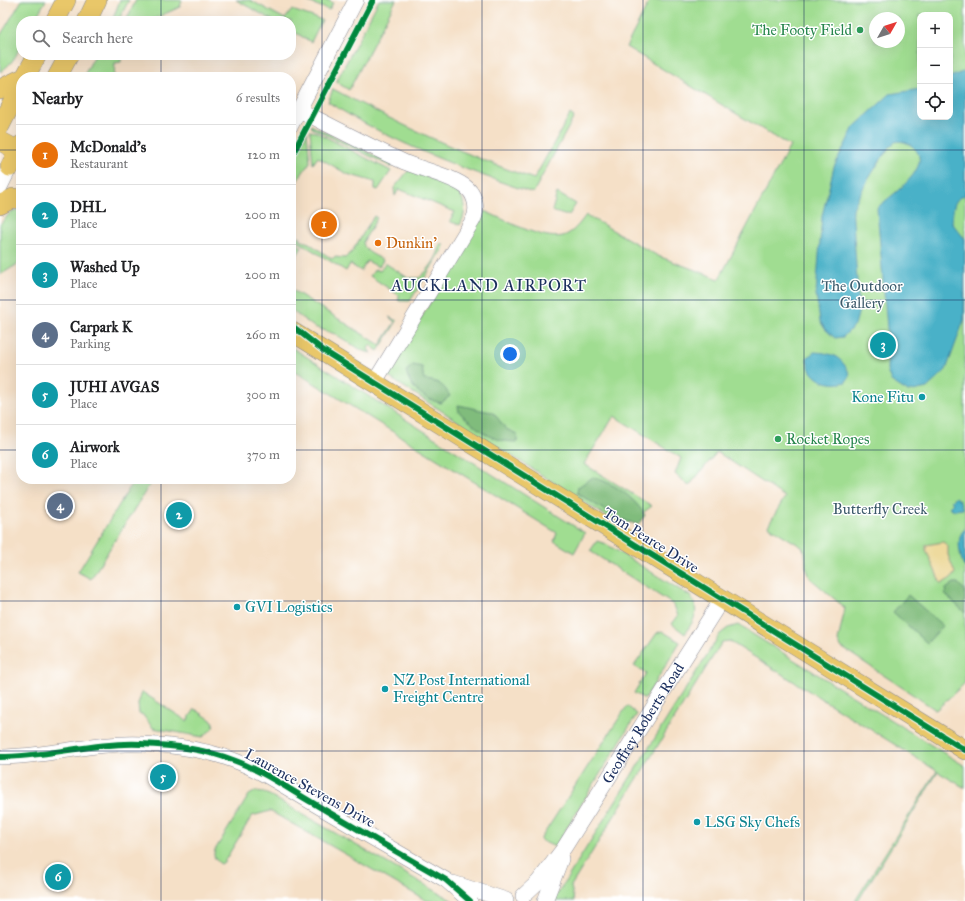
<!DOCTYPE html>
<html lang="en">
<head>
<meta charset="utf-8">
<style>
  body { margin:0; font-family:"IM FELL Great Primer",serif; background:#f2f2f2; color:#202124 }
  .controls { position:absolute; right:12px; top:12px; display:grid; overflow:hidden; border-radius:8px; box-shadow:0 4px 16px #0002 }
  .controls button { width:36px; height:36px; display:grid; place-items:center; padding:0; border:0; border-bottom:1px solid #e0e0e0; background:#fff; color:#202124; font:20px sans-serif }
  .compass { position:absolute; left:869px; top:12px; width:36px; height:36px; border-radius:50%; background:#fff; box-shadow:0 4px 16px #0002; rotate:51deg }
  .you { position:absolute; left:510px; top:354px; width:14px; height:14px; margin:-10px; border:3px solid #fff; border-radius:50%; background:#1a73e8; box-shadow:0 0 0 6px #1a73e833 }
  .badge { display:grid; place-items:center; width:26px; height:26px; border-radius:50%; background:#2563eb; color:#fff; font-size:13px; font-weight:700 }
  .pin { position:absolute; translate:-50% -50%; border:2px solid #fff; box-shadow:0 1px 4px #0006 }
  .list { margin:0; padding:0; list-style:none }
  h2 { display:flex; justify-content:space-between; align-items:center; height:52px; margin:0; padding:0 16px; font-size:17px }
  h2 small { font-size:13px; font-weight:400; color:#757577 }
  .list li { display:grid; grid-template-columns:26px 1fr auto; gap:12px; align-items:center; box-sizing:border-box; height:60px; padding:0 16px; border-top:1px solid #e0e0e0 }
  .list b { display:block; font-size:15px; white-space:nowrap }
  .list p { margin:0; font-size:13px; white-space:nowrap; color:#757577 }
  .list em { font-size:13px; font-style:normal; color:#757577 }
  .icon { flex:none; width:22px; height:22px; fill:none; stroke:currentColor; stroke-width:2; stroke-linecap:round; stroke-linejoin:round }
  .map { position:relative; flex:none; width:965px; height:901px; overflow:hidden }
  .search { position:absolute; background:#fff; box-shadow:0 4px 16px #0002; left:16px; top:16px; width:280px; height:44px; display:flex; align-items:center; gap:10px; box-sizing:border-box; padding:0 14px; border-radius:16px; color:#757577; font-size:15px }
  .panel { position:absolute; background:#fff; box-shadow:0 4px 16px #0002; left:16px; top:72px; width:280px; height:412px; border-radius:16px }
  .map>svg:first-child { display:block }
  .green { fill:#a0dd91; stroke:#5e8678; fill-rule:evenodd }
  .forest { fill:#80bc7b; stroke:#4e766c }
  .sand { fill:#eeda9e; stroke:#84847e }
  .water { fill:#49b1c8; stroke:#327093 }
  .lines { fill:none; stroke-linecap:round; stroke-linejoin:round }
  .minor-casing { stroke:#888892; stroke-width:16 }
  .major-casing { stroke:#888892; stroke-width:20 }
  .minor { stroke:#fff; stroke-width:15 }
  .major { stroke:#e9c769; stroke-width:19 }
  .cycleway-casing { stroke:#fff; stroke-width:8 }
  .cycleway { stroke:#00873e; stroke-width:6 }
  .grid { fill:none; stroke:#1b2f5e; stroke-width:1; stroke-opacity:0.55 }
  .leisure-dot { fill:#2e9e5b; stroke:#fff; stroke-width:1.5 }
  .food-dot { fill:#e8710a; stroke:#fff; stroke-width:1.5 }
  .culture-dot { fill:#0f9aa8; stroke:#fff; stroke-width:1.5 }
  .labels { text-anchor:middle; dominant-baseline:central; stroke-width:3; stroke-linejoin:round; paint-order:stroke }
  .leisure-label { font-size:15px; fill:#27864d; stroke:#fff; text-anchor:end }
  .food-label { font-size:15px; fill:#c56008; stroke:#fff; text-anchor:start }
  .park-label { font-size:15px; fill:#3c5a6b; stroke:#fff }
  .culture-label { font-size:15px; fill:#0d838f; stroke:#fff; text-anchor:start }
  .street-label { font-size:15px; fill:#1b2f5e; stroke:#fff }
  .quarter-label { font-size:17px; letter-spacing:1px; fill:#1b2f5e; stroke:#fff }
</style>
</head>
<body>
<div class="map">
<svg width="965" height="901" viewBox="0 0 965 901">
  <rect width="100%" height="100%" fill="#fff"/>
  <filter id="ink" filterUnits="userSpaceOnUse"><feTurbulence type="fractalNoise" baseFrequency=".025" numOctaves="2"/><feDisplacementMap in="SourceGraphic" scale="8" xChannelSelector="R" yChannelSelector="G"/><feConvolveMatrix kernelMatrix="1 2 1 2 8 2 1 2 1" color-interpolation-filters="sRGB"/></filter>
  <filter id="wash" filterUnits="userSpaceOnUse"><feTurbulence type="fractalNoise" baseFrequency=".012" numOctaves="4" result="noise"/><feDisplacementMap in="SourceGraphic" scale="16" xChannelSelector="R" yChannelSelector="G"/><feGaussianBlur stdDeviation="0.9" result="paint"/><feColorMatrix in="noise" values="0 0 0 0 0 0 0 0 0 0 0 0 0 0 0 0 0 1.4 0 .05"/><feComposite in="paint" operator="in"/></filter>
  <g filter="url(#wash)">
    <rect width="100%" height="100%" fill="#f5e0c7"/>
    <path class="green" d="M22,0H46L34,21H21C21,45 21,57 0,72V36Z
      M120,0H129L118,21H112Z
      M136,0H182L180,7L149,21H126Z
      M236,0H250L285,19L292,10L322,20L311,42L291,30V21H274Z
      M303,0H328L333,3L329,10Z
      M379,0H396L349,90L336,82Z
      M650,0H965V683L936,710L841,647L838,641L845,608L810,578L806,567L805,552L802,547L768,526L785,497L717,452L689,486L675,474L681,458L614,416L584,464L652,506L623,527L387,376L484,211C504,219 542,241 563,236C573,233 580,223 586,215L658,256L719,279L790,146L626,47ZM920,15H950V117H920ZM875,18H899V42H875Z
      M95,55H121V62L115,63L114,77H83Z
      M333,89C398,124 465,155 534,179L570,114L574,117L533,193C464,170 389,141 328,102Z
      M311,125L393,164L392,167L312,128Z
      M310,131L316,132L391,171L378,190L375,189V182L347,174L318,157L313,164Z
      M307,132L310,162L297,181L291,177V162Z
      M411,170L459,191C465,204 467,212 460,225L451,222L450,220L455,212L399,189L395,196L394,188L408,171Z
      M557,193L576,204L569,215H564L552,211Z
      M21,209V262L0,275V224L11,212Z
      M374,216L377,218L363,242C364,252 375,255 383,260L379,267L367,261L361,271L350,264L346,271L291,237V232L301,238L300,240L309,243L332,259L334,257L345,258L351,253Z
      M291,240L302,247L291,265Z
      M440,245H444L443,249L410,301H400L398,300L400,296L370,276L375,269L380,271L385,263L408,278H419C428,271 439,256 440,245Z
      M291,289L380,345L395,322L389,317L397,321L378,351L370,345L368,349L371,353L363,351L335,334L314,327L291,310Z
      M291,347L585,533L574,553L554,541L557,533L291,369Z
      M135,479H153L91,579L78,572Z
      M597,541L606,544L690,596C701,612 694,619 685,634L672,624L678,616L674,605L590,551Z
      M738,625L965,766V788L938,772L858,901H855L937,771L729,641L722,642L571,886L574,901H553L720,634L728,628Z
      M662,631L680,642L645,699L634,693L646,673L634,666L657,633Z
      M142,692L187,721L195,709L214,722L213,728L203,737L153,728L142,714H139L138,704Z
      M627,706L637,714L555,847L540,840Z
      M256,791L264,792L453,901H427L270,811L252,816L224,862L221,864C216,861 212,856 215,850L249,795Z"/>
    <path class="forest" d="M413,365L422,367L424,380C438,381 443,384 450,396L441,403C424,399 410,389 406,371Z
      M458,405C470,407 481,411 493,412L506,429L517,434V442C490,442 478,429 459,412Z
      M593,477C615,484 633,496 645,515L638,525L615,517L577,493L578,487Z
      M954,583H958L965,591V613L945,594L946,589Z
      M908,595L943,626L927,643L893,612Z"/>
    <path class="sand" d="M943,542L948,546V555L955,573L951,578L941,584L926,550V545Z"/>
    <path class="water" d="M965,71V195C952,199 953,212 952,223L965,239L964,320L946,370L927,388L908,392L891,381L887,370L888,340L877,208C891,195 937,166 912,146C908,143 901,140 895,142C888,145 855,200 853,209C852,217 854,228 854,237C856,261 857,285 859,310L855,325L843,337L835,338L825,329L820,321L816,294L822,216L834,167L854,127L890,94L920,89V117H950V77Z
      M814,352C834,353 841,357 850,374L846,382C828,387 808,379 807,358Z
      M955,497L960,501L963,509L954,510L949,507L953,503L951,501Z
      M965,529V568C960,559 955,536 965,529Z"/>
  </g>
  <g filter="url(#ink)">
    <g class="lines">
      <defs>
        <g id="minor">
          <path d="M299,110C334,127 368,146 404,162C420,169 456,177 468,189C476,197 478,211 473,220L374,383"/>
          <path d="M291,125L356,0"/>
          <path d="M0,187L10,167"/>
          <path d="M0,757C48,757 93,742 141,744C172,745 204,749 233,760C261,770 287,788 313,803C357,829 402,855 446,880L470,901"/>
          <path d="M453,883L506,900"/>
          <path id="s1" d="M523,896L538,882L564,848L722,599"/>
          <path d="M545,901L561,859"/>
        </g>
        <path id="major" d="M55,21L66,0
          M87,21L97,0
          M25,77L37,55
          M57,77L69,55
          M0,89L21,79
          M0,126L21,85
          M0,141L21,152
          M10,167L21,145
          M0,205L13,198L21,199
          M291,331L965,750"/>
      </defs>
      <use href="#minor" class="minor-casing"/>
      <use href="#major" class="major-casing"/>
      <use href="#minor" class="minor"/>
      <use href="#major" class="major"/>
      <defs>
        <path id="cycleway" d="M291,157L373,0
          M291,325L324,351L965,750
          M0,757C48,757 93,742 141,744C172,745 204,749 233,760C261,770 287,788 313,803C357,829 402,855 446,880L470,901"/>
      </defs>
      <use href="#cycleway" class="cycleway-casing"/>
      <use href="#cycleway" class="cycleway"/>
    </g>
  </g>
  <path class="grid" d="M161,0V21M322,0V901M482,0V901M643,0V901M804,0V901M161,55V77M0,150H21M291,150H965M0,300H21M291,300H965M0,450H21M291,450H965M161,479V901M0,601H965M0,751H965"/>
  <g class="leisure-dot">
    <circle cx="860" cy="30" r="4"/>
    <circle cx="778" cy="439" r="4"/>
  </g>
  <circle class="food-dot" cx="378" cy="243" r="4"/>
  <g class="culture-dot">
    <circle cx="922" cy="397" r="4"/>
    <circle cx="237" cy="607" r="4"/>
    <circle cx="385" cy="689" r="4"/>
    <circle cx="697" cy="822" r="4"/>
  </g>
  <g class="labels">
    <g class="leisure-label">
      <text x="852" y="30">The Footy Field</text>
      <text x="786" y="439" text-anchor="start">Rocket Ropes</text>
    </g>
    <g class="food-label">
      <text x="386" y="243">Dunkin'</text>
    </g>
    <g class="park-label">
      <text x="862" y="286">The Outdoor<tspan x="862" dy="17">Gallery</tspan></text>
      <text x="880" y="509">Butterfly Creek</text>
    </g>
    <g class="culture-label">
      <text x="914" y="397" text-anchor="end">Kone Fitu</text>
      <text x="245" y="607">GVI Logistics</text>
      <text x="393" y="680">NZ Post International<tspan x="393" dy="17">Freight Centre</tspan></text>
      <text x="705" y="822">LSG Sky Chefs</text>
    </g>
    <g class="street-label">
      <text transform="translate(651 540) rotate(32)">Tom Pearce Drive</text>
      <text stroke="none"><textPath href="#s1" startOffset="211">Geoffrey Roberts Road</textPath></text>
      <text transform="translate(310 788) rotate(29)">Laurence Stevens Drive</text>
    </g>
    <g class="quarter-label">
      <text x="489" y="285">AUCKLAND AIRPORT</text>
    </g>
  </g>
</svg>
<div class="controls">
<button>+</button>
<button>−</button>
<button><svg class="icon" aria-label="locate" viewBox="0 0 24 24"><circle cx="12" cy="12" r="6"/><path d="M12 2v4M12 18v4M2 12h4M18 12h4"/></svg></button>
</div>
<svg class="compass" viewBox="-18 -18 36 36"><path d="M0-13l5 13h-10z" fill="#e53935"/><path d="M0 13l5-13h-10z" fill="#757577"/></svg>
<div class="you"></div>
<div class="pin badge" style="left:324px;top:224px;background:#e8710a">1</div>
<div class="pin badge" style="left:179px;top:515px;background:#0f9aa8">2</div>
<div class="pin badge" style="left:883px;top:345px;background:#0f9aa8">3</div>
<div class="pin badge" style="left:60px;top:506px;background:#5c6f8a">4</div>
<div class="pin badge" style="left:163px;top:777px;background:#0f9aa8">5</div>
<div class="pin badge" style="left:58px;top:877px;background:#0f9aa8">6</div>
<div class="search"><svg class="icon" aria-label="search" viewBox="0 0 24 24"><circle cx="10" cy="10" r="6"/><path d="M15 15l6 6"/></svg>Search here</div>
<section class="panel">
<h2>Nearby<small>6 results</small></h2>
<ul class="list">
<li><span class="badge" style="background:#e8710a">1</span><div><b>McDonald's</b><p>Restaurant</p></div><em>120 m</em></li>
<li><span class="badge" style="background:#0f9aa8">2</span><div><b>DHL</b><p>Place</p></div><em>200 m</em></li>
<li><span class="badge" style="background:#0f9aa8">3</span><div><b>Washed Up</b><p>Place</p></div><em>200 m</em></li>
<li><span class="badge" style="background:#5c6f8a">4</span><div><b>Carpark K</b><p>Parking</p></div><em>260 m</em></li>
<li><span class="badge" style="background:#0f9aa8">5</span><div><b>JUHI AVGAS</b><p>Place</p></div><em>300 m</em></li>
<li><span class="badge" style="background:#0f9aa8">6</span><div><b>Airwork</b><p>Place</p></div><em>370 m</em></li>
</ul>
</section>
</div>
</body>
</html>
